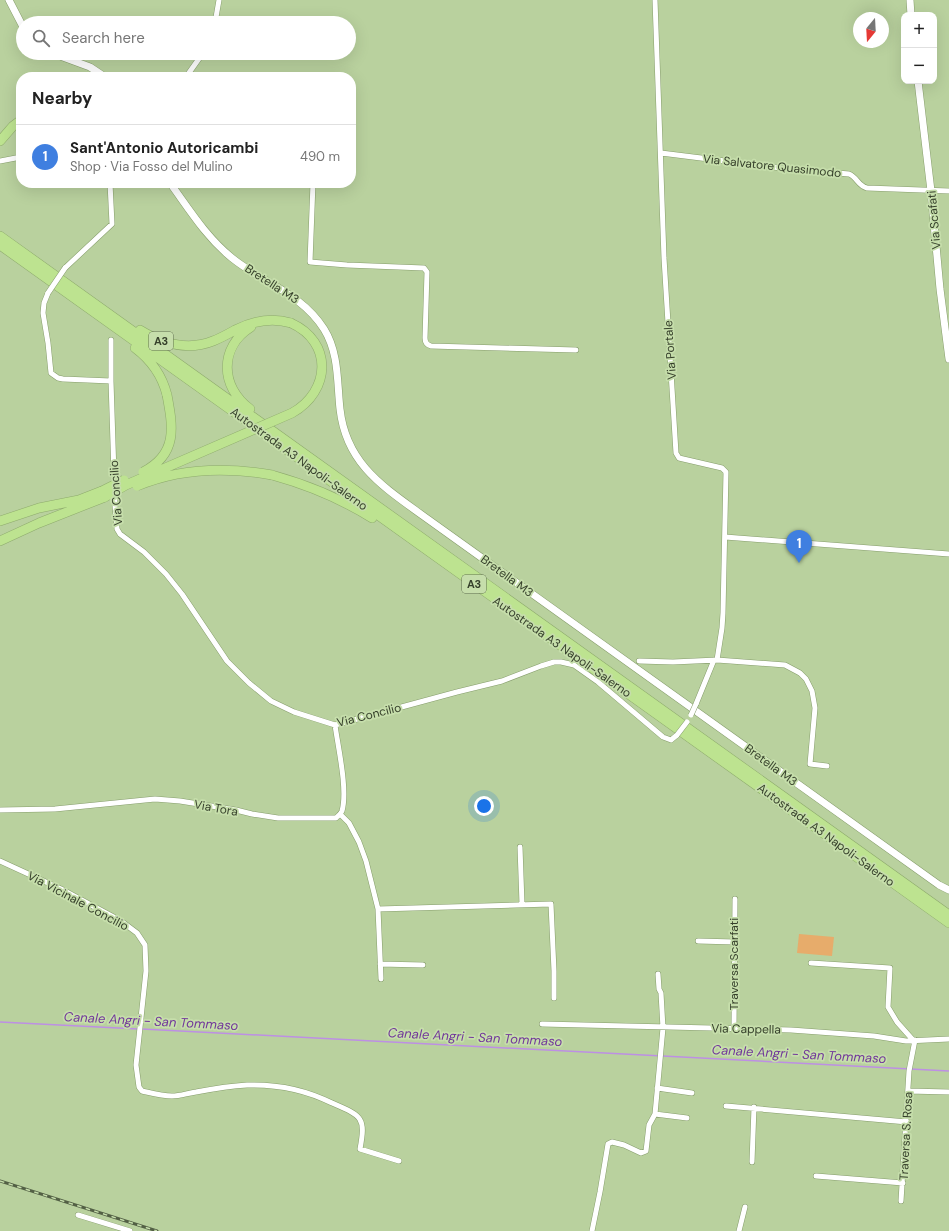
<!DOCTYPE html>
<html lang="en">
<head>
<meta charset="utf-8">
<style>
  body { margin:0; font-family:"DM Sans",sans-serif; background:#f2f2f2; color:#222 }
  .controls { position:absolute; right:12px; top:12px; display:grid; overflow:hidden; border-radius:8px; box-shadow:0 4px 16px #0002 }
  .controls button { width:36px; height:36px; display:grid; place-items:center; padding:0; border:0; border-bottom:1px solid #e0e0e0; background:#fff; color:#222; font:20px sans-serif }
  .compass { position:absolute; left:853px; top:12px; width:36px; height:36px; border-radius:50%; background:#fff; box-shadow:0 4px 16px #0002; rotate:198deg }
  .you { position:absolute; left:484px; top:806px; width:14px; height:14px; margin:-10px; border:3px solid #fff; border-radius:50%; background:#1a73e8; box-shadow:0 0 0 6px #1a73e833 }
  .badge { display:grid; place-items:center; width:26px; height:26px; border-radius:50%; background:#db2777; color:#fff; font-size:13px; font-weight:700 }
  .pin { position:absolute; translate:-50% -33px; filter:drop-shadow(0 1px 2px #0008) }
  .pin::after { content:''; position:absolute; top:21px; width:14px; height:12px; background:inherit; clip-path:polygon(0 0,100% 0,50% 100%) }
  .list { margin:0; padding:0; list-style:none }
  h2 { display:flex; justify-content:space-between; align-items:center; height:52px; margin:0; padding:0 16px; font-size:17px }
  h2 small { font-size:13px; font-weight:400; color:#767676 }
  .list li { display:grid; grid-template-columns:26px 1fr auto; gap:12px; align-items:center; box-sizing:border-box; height:64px; padding:0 16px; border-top:1px solid #e0e0e0 }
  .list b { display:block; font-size:15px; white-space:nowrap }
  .list p { margin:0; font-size:13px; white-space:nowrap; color:#767676 }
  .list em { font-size:13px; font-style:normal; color:#767676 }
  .icon { flex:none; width:22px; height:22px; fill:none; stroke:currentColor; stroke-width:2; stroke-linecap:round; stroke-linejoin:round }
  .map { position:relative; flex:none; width:949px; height:1231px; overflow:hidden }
  .search { position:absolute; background:#fff; box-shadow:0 4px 16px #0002; left:16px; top:16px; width:340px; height:44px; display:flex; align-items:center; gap:10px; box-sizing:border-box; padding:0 14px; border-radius:22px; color:#767676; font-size:15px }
  .panel { position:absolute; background:#fff; box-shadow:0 4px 16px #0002; left:16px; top:72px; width:340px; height:116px; border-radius:16px }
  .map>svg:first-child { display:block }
  .green { fill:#e7ac6b }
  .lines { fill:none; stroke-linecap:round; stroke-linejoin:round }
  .stream { stroke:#bd8fe4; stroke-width:1.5 }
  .street-casing { stroke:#869d6c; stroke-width:6 }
  .secondary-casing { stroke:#869d6c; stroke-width:8 }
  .highway-casing { stroke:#8eaa6d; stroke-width:10 }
  .street { stroke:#fff; stroke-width:5 }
  .secondary { stroke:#fff; stroke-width:7 }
  .highway { stroke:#bde390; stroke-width:9 }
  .rail-casing { stroke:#536045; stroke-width:3 }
  .rail { stroke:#c6deab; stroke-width:1.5; stroke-dasharray:4.5; stroke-linecap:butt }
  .street-bridge-casing { stroke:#869d6c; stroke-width:6; stroke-linecap:butt }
  .highway-bridge-casing { stroke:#8eaa6d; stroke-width:10; stroke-linecap:butt }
  .street-bridge { stroke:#fff; stroke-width:5 }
  .highway-bridge { stroke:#bde390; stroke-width:9 }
  .labels { text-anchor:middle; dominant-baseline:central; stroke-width:3.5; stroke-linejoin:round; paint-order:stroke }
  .shield { fill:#c6deab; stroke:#616f51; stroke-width:1 }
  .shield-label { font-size:11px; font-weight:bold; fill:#36402b }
  .street-label { font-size:12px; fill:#36402b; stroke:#c6deab }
  .water-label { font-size:13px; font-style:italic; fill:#71379a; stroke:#c6deab }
</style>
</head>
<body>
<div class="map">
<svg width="949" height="1231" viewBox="0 0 949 1231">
  <rect width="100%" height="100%" fill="#b9d19e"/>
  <path class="green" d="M799,934L834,937L832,956L797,953Z"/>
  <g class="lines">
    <path class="stream" d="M0,1022L138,1029
      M142,1029L949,1071"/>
    <defs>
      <path id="street" d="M215,23L219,0
        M186,77L203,53
        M661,153L781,168L849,174C857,177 858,186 867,188L949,191
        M0,161L21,157
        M313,183L310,262L347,265L424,268L427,272L425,338C425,343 427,345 431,346L576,350
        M65,268L112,224L110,183
        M48,293L44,303L43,313L48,343L51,373L58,378L63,379L111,381
        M111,340V381L115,506L117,529L120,534L144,552L166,574L182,594L227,661L249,683L271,701L294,712L335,725L457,692L502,681L541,666L554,662H561L574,665L598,682L663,737L671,740L677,735
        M725,537L949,554
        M717,660L785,665L800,673L806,679L812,691L815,708L810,764L827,766
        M639,661L673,662L717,660L722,628L723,613L726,472L722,468L679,458L676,453L664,258L655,0
        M696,704L714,660
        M0,810L55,809L155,799L180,801L236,810L252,814L278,818H336C339,815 341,814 342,811C348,790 338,747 335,725
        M340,814L349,823L359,842L366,861L378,909L381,979
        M520,847L522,904
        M0,861L61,889L121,921L137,933L145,945L146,971L136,1065L139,1087L142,1091C151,1093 162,1096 172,1096C180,1096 188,1093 196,1092C212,1089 230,1086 247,1085C276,1084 306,1090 332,1103C362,1116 366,1117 360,1149L399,1161
        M378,909L551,904L554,971V998
        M698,941L735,942
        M811,963L890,968L888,1007L897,1022L913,1040
        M380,964L423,965
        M542,1024L791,1030L874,1036L906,1041L949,1039
        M734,1029L735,899
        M657,1088L692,1093
        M908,1091L949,1092
        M726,1106L907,1122
        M655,1114L687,1118
        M752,1162L754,1107
        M816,1176L903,1183
        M901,1201L909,1071L915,1040
        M78,1215L130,1231
        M592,1231L600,1192L608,1144L612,1142L624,1145L641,1153L646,1151L649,1125L655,1114L663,1028L661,993L659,989L658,974
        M739,1231L745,1207"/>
      <path id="secondary" d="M9,0L23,27
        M910,0L911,15
        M52,53L90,67L105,77
        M918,81L931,191L940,289L949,359
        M170,183C189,209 206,237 232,258C263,283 301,293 324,329C339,353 337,382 340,409C346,463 382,486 422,515L939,885L949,890"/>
      <path id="highway" d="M0,141L13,126L21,120
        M0,236L949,915
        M0,245L949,923
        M140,330C163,344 188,351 213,341C221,338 228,334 235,330C253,321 272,317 291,323
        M135,348C151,360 162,375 167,395
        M250,409C220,387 219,347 251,327
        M272,475C308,485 340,498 372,518
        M0,521L39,508L79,500L102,491
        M0,541L39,523L105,497"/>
    </defs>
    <use href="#street" class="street-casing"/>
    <use href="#secondary" class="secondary-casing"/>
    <use href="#highway" class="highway-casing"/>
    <use href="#street" class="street"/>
    <use href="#secondary" class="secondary"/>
    <use href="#highway" class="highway"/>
    <defs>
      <path id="rail" d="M0,1181L157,1231"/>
    </defs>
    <use href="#rail" class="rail-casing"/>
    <use href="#rail" class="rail"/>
    <defs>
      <path id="street-bridge" d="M48,293L65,268
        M691,715L696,704
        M677,735L687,722"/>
      <path id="highway-bridge" d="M143,472C178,454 173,427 167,395
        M137,486C180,468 227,467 272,475
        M102,491L124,480
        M105,497L126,485L292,413C331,391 333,342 291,323"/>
    </defs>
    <use href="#street-bridge" class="street-bridge-casing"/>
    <use href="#highway-bridge" class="highway-bridge-casing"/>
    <use href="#street-bridge" class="street-bridge"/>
    <use href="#highway-bridge" class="highway-bridge"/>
  </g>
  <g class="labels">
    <g class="shield">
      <rect x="149" y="332" width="24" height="18" rx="3"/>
      <rect x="462" y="575" width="24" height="18" rx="3"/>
    </g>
    <g class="shield-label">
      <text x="161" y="341">A3</text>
      <text x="474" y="584">A3</text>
    </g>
    <g class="street-label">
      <text transform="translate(772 166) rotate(6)">Via Salvatore Quasimodo</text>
      <text transform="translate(934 220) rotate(-95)">Via Scafati</text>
      <text transform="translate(272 284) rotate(33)">Bretella M3</text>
      <text transform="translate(670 350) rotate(-94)">Via Portale</text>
      <text transform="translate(299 459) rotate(36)">Autostrada A3 Napoli-Salerno</text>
      <text transform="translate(116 493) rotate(-94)">Via Concilio</text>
      <text transform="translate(507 576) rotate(36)">Bretella M3</text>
      <text transform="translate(562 647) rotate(35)">Autostrada A3 Napoli-Salerno</text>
      <text transform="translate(369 715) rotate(-14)">Via Concilio</text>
      <text transform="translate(771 765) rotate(36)">Bretella M3</text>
      <text transform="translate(216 808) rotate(10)">Via Tora</text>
      <text transform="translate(826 835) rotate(36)">Autostrada A3 Napoli-Salerno</text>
      <text transform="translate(78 901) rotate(28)">Via Vicinale Concilio</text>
      <text transform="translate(734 964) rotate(-90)">Traversa Scarfati</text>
      <text transform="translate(746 1029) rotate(1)">Via Cappella</text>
      <text transform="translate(906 1136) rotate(-87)">Traversa S. Rosa</text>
    </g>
    <g class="water-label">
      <text transform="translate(151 1021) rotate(3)">Canale Angri - San Tommaso</text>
      <text transform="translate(475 1037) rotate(3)">Canale Angri - San Tommaso</text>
      <text transform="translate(799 1054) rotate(3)">Canale Angri - San Tommaso</text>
    </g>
  </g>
</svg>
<div class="controls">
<button>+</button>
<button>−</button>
</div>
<svg class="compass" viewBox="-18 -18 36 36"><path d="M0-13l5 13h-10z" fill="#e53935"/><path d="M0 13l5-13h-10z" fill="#767676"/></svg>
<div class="you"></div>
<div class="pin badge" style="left:799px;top:563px;background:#3f7fe0">1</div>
<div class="search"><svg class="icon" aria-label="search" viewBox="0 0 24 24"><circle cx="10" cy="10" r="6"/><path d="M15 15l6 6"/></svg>Search here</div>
<section class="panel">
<h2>Nearby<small></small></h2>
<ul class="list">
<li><span class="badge" style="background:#3f7fe0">1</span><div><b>Sant'Antonio Autoricambi</b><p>Shop · Via Fosso del Mulino</p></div><em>490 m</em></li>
</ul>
</section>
</div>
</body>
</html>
